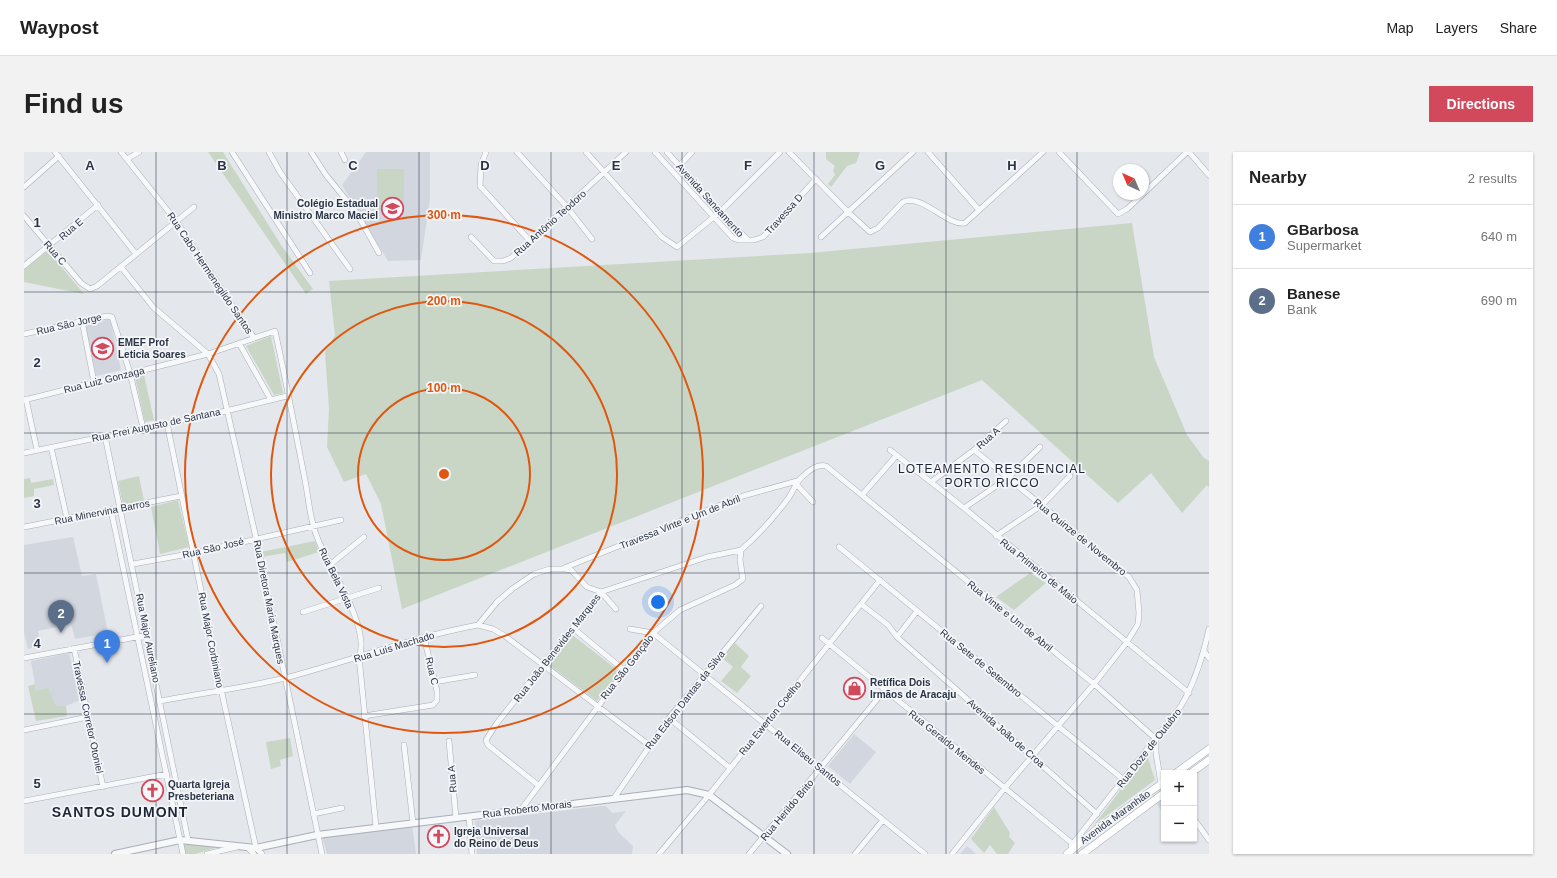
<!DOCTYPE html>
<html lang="en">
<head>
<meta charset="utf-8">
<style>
  body { margin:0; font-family:Helvetica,sans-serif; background:#f2f2f2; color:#222 }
  .controls { position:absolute; right:12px; bottom:12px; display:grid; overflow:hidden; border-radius:0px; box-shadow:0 1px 3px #0004 }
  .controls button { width:36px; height:36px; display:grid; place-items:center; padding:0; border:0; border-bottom:1px solid #e0e0e0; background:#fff; color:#222; font:20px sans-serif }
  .compass { position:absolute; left:1089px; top:12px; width:36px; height:36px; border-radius:50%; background:#fff; box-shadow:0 1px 3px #0004; rotate:316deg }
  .you { position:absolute; left:634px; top:450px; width:14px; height:14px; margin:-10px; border:3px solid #fff; border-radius:50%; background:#1a73e8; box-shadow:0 0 0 6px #1a73e833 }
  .badge { display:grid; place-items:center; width:26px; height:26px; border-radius:50%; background:#d1495b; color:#fff; font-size:13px; font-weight:700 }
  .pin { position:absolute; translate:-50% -33px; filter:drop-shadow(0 1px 2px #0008) }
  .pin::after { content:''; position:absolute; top:21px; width:14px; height:12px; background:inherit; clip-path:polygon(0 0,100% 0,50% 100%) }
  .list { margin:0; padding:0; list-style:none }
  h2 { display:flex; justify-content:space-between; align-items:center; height:52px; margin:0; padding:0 16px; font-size:17px }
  h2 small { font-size:13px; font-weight:400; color:#767676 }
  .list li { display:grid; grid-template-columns:26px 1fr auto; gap:12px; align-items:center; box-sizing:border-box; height:64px; padding:0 16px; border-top:1px solid #e0e0e0 }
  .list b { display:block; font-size:15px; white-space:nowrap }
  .list p { margin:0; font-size:13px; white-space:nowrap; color:#767676 }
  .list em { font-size:13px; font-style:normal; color:#767676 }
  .map { position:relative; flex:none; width:1185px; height:702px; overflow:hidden; border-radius:0px }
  header { display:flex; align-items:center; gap:24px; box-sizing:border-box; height:56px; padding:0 20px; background:#fff; border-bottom:1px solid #e0e0e0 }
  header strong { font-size:19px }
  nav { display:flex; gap:22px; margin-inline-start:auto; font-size:14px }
  .intro { display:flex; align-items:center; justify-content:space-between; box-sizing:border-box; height:96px; padding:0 24px }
  h1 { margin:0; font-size:28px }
  .button { padding:10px 18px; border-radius:0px; background:#d1495b; color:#fff; font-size:14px; font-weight:700 }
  main { display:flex; gap:24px; padding:0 24px }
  aside { flex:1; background:#fff; border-radius:0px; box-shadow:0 1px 3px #0004 }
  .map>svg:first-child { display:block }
  .built { fill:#d2d6de }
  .green { fill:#c9d6c5 }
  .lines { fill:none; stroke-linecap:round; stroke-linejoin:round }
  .minor-casing { stroke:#a9aeb7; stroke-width:6 }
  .tertiary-casing { stroke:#a9aeb7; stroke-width:8 }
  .secondary-casing { stroke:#a9aeb7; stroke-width:8 }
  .minor { stroke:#f7f8fa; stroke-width:5 }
  .tertiary { stroke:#f7f8fa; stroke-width:6 }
  .secondary { stroke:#fff; stroke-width:7 }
  .grid { fill:none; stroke:#2b3445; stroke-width:1; stroke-opacity:0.55 }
  .ring { fill:none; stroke:#df570f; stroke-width:2 }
  .labels { text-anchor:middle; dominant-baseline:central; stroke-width:3.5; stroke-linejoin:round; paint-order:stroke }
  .street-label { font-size:10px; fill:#2b3445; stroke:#f4f6f9 }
  .poi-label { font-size:10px; font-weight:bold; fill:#2b3445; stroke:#f4f6f9; text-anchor:start }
  .quarter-label { font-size:12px; letter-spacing:1px; fill:#1d2536; stroke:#f4f6f9 }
  .district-label { font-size:14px; font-weight:bold; letter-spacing:1px; fill:#1d2536; stroke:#f4f6f9 }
  .grid-label { font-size:13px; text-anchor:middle; font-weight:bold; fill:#2b3445; stroke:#f4f6f9; stroke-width:3.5; stroke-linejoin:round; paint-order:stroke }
  .centre { fill:#df570f; stroke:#f4f6f9; stroke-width:2 }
  .ring-label { font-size:12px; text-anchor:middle; font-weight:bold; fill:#df570f; stroke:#f4f6f9; stroke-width:3.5; stroke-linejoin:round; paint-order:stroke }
</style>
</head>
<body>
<header>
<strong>Waypost</strong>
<nav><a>Map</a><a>Layers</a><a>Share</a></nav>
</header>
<div class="intro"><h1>Find us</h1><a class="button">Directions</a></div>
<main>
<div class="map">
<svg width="1185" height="702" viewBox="0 0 1185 702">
  <rect width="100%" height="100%" fill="#e4e7ec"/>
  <path class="built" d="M342,0H406V47L397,108L364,109L318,33Z
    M86,167L97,218L72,224L61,173Z
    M49,385L58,424L72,422L84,481L51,487L47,472L14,479L16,494L4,497L0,481V393Z
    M45,501L56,548L42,554H32L12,539L7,509Z
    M830,582L852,600L826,632L804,614Z
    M1140,646V662L1132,651Z
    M578,654H582L588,661L602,659L591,673L594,680L609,694L608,702H453L451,669Z
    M388,673L392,702H303L298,685Z
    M943,694L952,702H936Z"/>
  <path class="green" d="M184,0H199L257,93L289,137L282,142Z
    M802,0H836L832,11L823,14L807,35L804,32L811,23L809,18L811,14L802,7Z
    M353,17H380V58H353Z
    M1108,71L1130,205L1163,283L1180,306L1185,309V336L1183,333L1158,361L1127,321L1094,351L958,228L378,457L357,352L342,322L320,330L303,295L305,257L301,200L311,183L305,129L786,101Z
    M24,99L60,142L0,130V116Z
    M247,184L259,241L250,243L222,194Z
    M120,223L130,268L121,270L111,225Z
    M115,324L120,349L99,353L94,329Z
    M6,326L7,331L29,327L30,333L10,337V344L0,346V327Z
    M154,348L165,395L136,402L127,355Z
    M291,389L295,400L263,410L261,401L238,405L237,400Z
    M1006,421L1022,431L990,458L972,445Z
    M547,482L596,520L573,549L524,512Z
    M711,491L725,504L717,515L727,524L713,541L697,529L709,515L698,506Z
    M11,532L12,539L24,536L32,554H42L43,564L12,569L4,534Z
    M266,586L269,604L256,608L257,614L247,617L242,590Z
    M1123,603L1131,628L1070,673Z
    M970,655L986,681L985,685L991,691L984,702H973L966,693L960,701L947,687Z
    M157,690L194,695L171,702H161Z"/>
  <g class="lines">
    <defs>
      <path id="minor" d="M31,0L112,102
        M97,0L152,69L230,186
        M208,0L286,121
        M245,0L256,20L326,117
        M287,0L302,23L332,60L355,101
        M317,0L321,8
        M462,0L457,13L456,34L506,89
        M493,0L543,55L568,87
        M562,0L638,85L653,95L696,60L756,0
        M631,0L709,86L714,88H730L739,85L792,27
        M643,0L696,60L723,87
        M765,0L824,60L846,80L854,76L879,50C898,41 924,75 941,71L1019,0
        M904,0L955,58
        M1035,0L1094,62L1103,57L1119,42
        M1165,0L1185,23
        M103,7L115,0
        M655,14L668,0
        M0,35L35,4
        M1119,42L1163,0
        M0,64L57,131L66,137L73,134L170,55
        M447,85L470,109H479L487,106L602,0
        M797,85L889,0
        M0,114L74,53
        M97,115L129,155L184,202L195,222L232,386L298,702
        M58,169L70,230
        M0,182L83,164L88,165L106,221L119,276
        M215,191L247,248
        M2,247L13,298
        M0,248L184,202L251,179C262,228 271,278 281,328C285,349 286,370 295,390C306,416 347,477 335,505L352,675
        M143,271L197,537L232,696L238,702
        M81,284L164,688
        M27,295L43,367
        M866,298L940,356L1165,541
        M0,301L202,259L263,244
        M907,330L950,298L982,269
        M772,332L789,350
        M838,343L872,304
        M940,356L984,326L1016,295
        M87,358L159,702
        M0,375L157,344
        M972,384L1018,353L1046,324
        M815,395L1100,628
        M717,398C732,385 751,364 763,348C769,341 771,331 778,325C784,319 793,311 802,314L1070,532L1132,587V601L1137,632
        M109,412L170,401L317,368
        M307,412L340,385
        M540,416L719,344L773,329
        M837,452L864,473L873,485L1073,662
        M279,460L355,436
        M454,473L469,477L481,484L625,593
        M549,476L601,519
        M606,477L629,481L901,702
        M873,485L893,459
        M798,486L1049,692
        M50,496L79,635
        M1180,499L1185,506
        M0,506L123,483
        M410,530L451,523
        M136,549C177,541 221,536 261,526C326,509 389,485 454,473L473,450L488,437L510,422L526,417H540L547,418L563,435L577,440L592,457
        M340,564L409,553L413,548V539L400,485
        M645,566L706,616
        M0,578L64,565
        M425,589L432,666
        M380,593L389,671
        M514,633L464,593L462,588L473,571L577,440L683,405L717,398
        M590,646L645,566L737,454
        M0,649L143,622
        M496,659L629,481L656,458L711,433L719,427L716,408L717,398
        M289,662L318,656
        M445,665L448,702
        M1170,667L1185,688
        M1047,694L1157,554C1171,530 1179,504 1185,477
        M224,696L230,702
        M183,702L213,695
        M635,702L685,643L856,428
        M725,702L860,539
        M831,702L859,668
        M928,702L980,637L1070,532L1103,490L1114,472L1115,461L1113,438L1105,425L950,298"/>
      <path id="tertiary" d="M91,702L156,688L232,696L293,683L663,638L685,643L763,702"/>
      <path id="secondary" d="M1152,621L1185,597
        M1167,621L1185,608
        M1043,702L1073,677L1140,630
        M1058,702L1140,641"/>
    </defs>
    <use href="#minor" class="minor-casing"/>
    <use href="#tertiary" class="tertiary-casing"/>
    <use href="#secondary" class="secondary-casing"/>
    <use href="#minor" class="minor"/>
    <use href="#tertiary" class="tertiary"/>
    <use href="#secondary" class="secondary"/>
  </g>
  <path class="grid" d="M132,0V702M263,0V702M395,0V702M527,0V702M658,0V702M790,0V702M922,0V702M1053,0V702M0,140H1185M0,281H1185M0,421H1185M0,562H1185"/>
  <g class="ring">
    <circle cx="420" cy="322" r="86"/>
    <circle cx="420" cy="322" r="173"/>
    <circle cx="420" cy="322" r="259"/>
  </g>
  <defs>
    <symbol id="school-ring" viewBox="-11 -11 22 22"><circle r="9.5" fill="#f4f6f9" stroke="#d1495b" stroke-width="1.5"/><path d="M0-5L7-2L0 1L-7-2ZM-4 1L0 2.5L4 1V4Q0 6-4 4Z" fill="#d1495b"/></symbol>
    <symbol id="shop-ring" viewBox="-11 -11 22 22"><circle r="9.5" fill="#f4f6f9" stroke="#d1495b" stroke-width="1.5"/><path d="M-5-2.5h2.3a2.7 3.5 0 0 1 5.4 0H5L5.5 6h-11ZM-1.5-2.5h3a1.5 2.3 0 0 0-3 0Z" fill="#d1495b"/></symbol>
    <symbol id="church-ring" viewBox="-11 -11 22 22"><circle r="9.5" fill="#f4f6f9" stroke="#d1495b" stroke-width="1.5"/><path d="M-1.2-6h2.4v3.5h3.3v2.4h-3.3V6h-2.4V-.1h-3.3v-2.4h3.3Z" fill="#d1495b"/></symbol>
  </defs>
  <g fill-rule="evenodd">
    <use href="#school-ring" x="356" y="44" width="25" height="25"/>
    <use href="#school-ring" x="66" y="184" width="25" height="25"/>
    <use href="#shop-ring" x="818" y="524" width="25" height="25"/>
    <use href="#church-ring" x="116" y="626" width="25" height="25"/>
    <use href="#church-ring" x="402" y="672" width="25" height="25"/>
  </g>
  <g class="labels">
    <g class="street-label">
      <text transform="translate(686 48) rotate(48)">Avenida Saneamento</text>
      <text transform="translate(760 62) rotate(-48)">Travessa D</text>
      <text transform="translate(526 71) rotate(-42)">Rua Antônio Teodoro</text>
      <text transform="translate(47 77) rotate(-41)">Rua E</text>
      <text transform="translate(31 101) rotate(49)">Rua C</text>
      <text transform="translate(186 121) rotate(56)">Rua Cabo Hermenegildo Santos</text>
      <text transform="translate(45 172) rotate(-13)">Rua São Jorge</text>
      <text transform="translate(80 228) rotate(-14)">Rua Luiz Gonzaga</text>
      <text transform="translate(132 273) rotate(-12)">Rua Frei Augusto de Santana</text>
      <text transform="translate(964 286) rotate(-42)">Rua A</text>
      <text transform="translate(78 360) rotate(-11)">Rua Minervina Barros</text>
      <text transform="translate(656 370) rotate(-22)">Travessa Vinte e Um de Abril</text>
      <text transform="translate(1056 385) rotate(39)">Rua Quinze de Novembro</text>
      <text transform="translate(189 396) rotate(-13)">Rua São José</text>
      <text transform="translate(1015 419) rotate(39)">Rua Primeiro de Maio</text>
      <text transform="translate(312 426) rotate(64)">Rua Bela Vista</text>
      <text transform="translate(245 450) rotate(79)">Rua Diretora Maria Marques</text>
      <text transform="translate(986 464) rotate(39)">Rua Vinte e Um de Abril</text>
      <text transform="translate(124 486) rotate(79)">Rua Major Aureliano</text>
      <text transform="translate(187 488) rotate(79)">Rua Major Corbiniano</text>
      <text transform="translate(370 495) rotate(-17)">Rua Luís Machado</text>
      <text transform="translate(533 496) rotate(-52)">Rua João Benevides Marques</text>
      <text transform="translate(957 511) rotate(39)">Rua Sete de Setembro</text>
      <text transform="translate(603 515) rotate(-52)">Rua São Gonçalo</text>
      <text transform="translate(408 519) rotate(77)">Rua C</text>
      <text transform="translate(661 548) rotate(-52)">Rua Edson Dantas da Silva</text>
      <text transform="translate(64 565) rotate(78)">Travessa Corretor Otoniel</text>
      <text transform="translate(746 566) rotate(-51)">Rua Ewerton Coelho</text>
      <text transform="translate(982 581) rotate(41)">Avenida João de Croa</text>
      <text transform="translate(923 590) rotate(39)">Rua Geraldo Mendes</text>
      <text transform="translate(1125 596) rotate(-52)">Rua Doze de Outubro</text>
      <text transform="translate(784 606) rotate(39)">Rua Eliseu Santos</text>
      <text transform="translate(428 627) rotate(-95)">Rua A</text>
      <text transform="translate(503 657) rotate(-7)">Rua Roberto Morais</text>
      <text transform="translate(763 658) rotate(-50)">Rua Herildo Brito</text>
      <text transform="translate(1091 665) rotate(-36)">Avenida Maranhão</text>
    </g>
    <g class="poi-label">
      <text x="354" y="51" text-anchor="end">Colégio Estadual<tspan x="354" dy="12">Ministro Marco Maciel</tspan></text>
      <text x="94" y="190">EMEF Prof<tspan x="94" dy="12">Leticia Soares</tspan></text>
      <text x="846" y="530">Retífica Dois<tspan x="846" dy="12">Irmãos de Aracaju</tspan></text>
      <text x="144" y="632">Quarta Igreja<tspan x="144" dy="12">Presbeteriana</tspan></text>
      <text x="430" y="679">Igreja Universal<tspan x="430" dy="12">do Reino de Deus</tspan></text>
    </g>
    <g class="quarter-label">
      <text x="968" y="317">LOTEAMENTO RESIDENCIAL<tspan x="968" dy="14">PORTO RICCO</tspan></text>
    </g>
    <g class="district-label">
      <text x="96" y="660">SANTOS DUMONT</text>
    </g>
  </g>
  <g class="grid-label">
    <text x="66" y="18">A</text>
    <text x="198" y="18">B</text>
    <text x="329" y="18">C</text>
    <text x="461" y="18">D</text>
    <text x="592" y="18">E</text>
    <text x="724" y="18">F</text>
    <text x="856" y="18">G</text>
    <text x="988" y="18">H</text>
    <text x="13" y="75">1</text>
    <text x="13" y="215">2</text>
    <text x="13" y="356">3</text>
    <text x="13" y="496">4</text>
    <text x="13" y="636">5</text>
  </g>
  <circle cx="420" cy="322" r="6" class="centre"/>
  <g class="ring-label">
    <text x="420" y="67">300 m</text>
    <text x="420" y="153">200 m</text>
    <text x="420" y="240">100 m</text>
  </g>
</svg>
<div class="controls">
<button>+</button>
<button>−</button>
</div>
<svg class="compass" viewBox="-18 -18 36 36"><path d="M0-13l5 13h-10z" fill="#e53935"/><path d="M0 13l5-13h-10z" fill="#767676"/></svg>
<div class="you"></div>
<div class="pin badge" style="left:83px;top:511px;background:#3f7fe0">1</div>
<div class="pin badge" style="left:37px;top:481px;background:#5c6f8a">2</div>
</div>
<aside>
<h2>Nearby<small>2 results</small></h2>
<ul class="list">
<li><span class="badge" style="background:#3f7fe0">1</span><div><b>GBarbosa</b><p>Supermarket</p></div><em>640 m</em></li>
<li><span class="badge" style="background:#5c6f8a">2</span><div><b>Banese</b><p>Bank</p></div><em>690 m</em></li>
</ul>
</aside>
</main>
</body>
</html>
